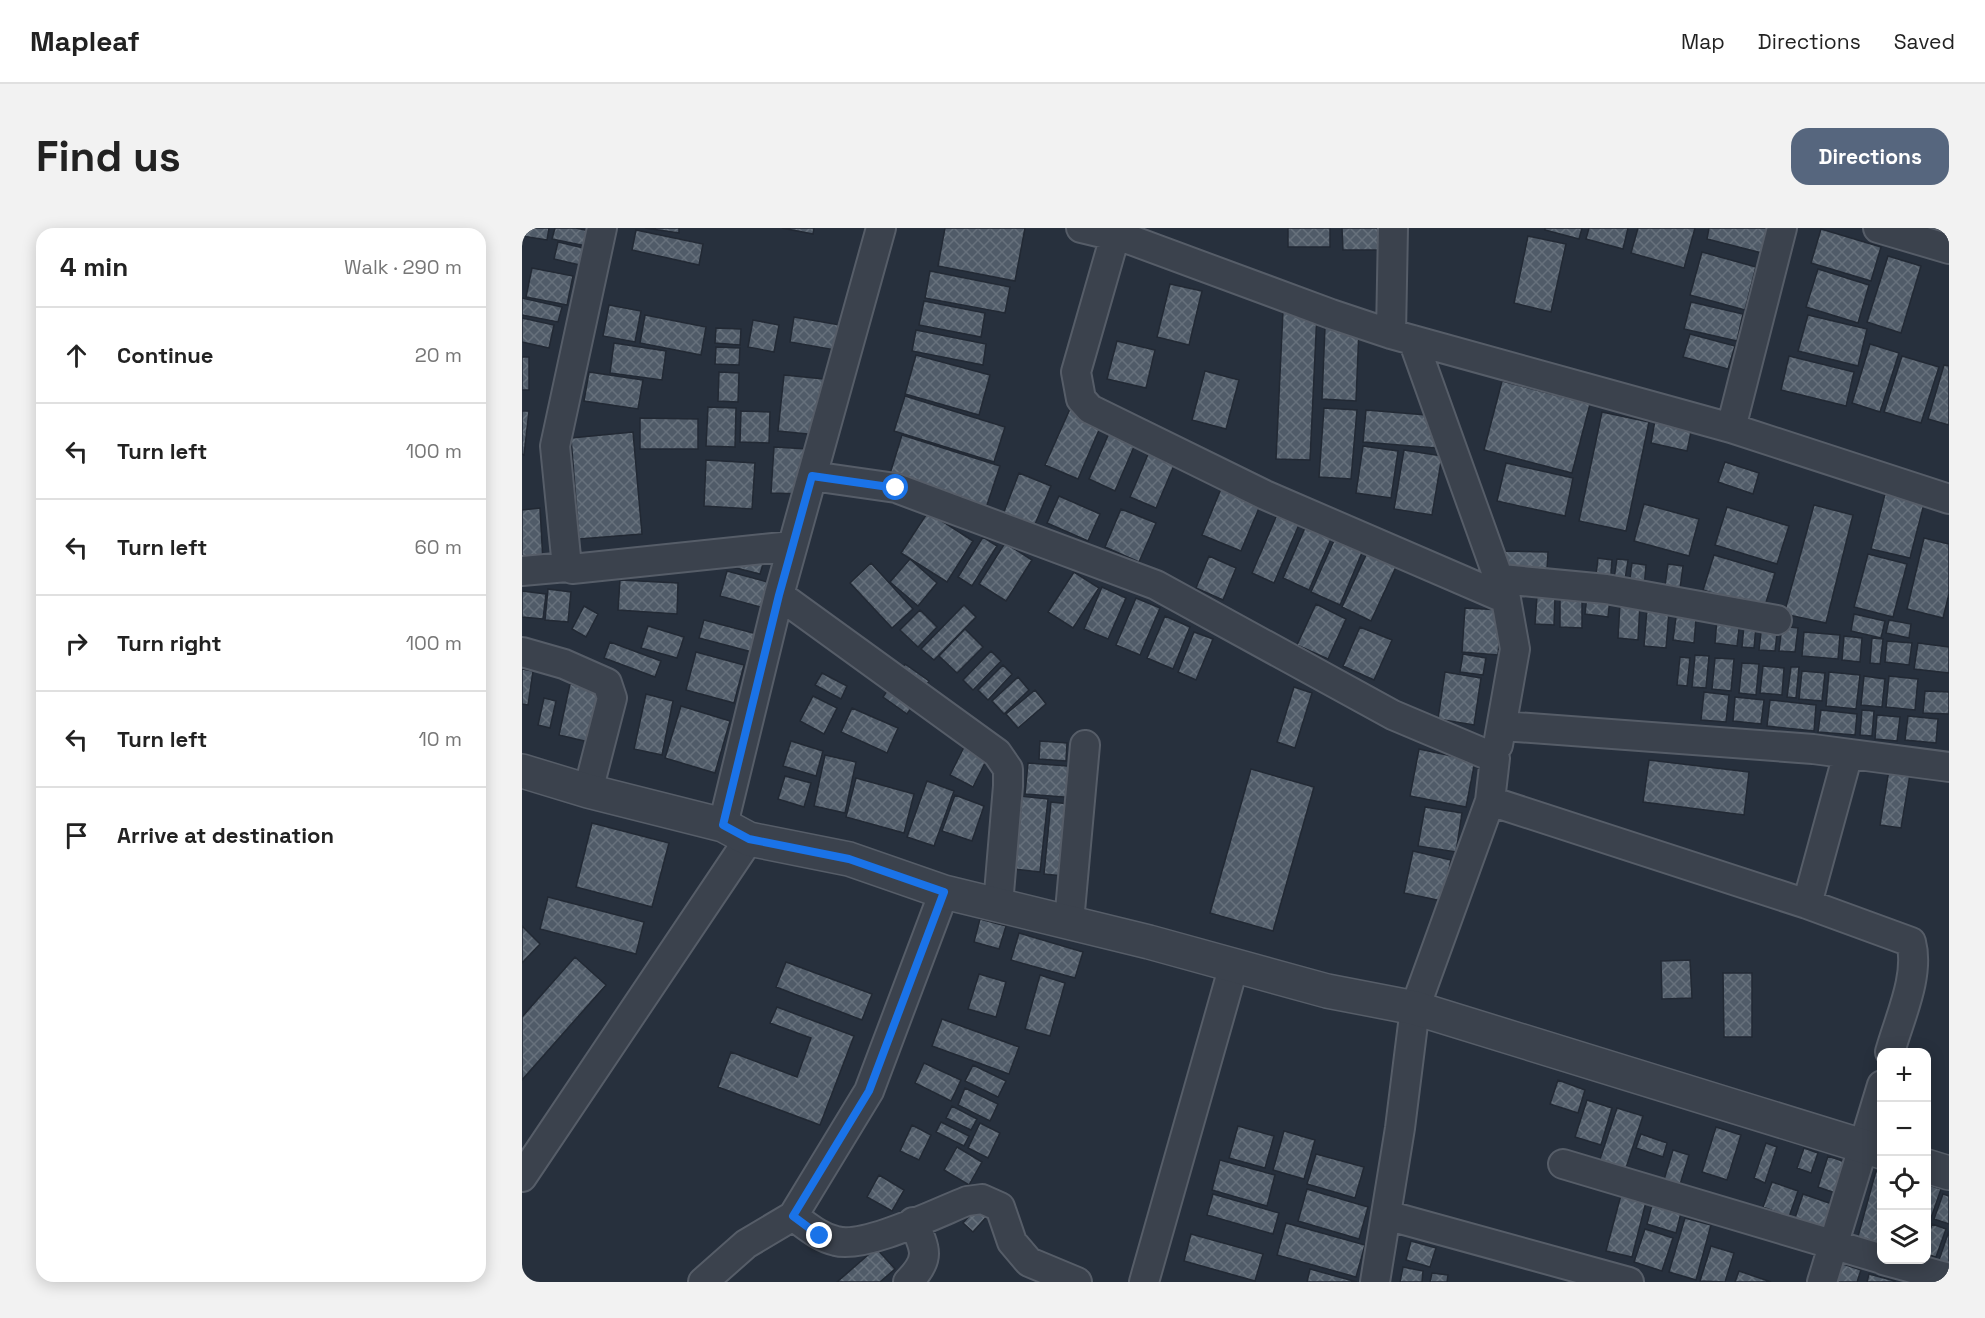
<!DOCTYPE html>
<html lang="en">
<head>
<meta charset="utf-8">
<style>
  body { margin:0; font-family:"Space Grotesk",sans-serif; background:#f2f2f2; color:#222 }
  .controls { position:absolute; right:18px; bottom:18px; display:grid; overflow:hidden; border-radius:12px; box-shadow:0 3px 15px #0003 }
  .controls button { width:54px; height:54px; display:grid; place-items:center; padding:0; border:0; border-bottom:2px solid #e0e0e0; background:#fff; color:#222; font:30px sans-serif }
  .stop { position:absolute; width:18px; height:18px; margin:-14px; border:4px solid #1a73e8; border-radius:50%; background:#fff }
  .stop.end { background:#1a73e8; border-color:#fff; box-shadow:0 2px 6px #0008 }
  .list { margin:0; padding:0; list-style:none }
  h2 { display:flex; justify-content:space-between; align-items:center; height:78px; margin:0; padding:0 24px; font-size:26px }
  h2 small { font-size:20px; font-weight:400; color:#767676 }
  .list li { display:grid; grid-template-columns:39px 1fr auto; gap:18px; align-items:center; box-sizing:border-box; height:96px; padding:0 24px; border-top:2px solid #e0e0e0 }
  .list b { display:block; font-size:22px; white-space:nowrap }
  .list em { font-size:20px; font-style:normal; color:#767676 }
  .icon { flex:none; width:33px; height:33px; fill:none; stroke:currentColor; stroke-width:2; stroke-linecap:round; stroke-linejoin:round }
  .map { position:relative; flex:none; width:1427px; height:1054px; overflow:hidden; border-radius:18px }
  header { display:flex; align-items:center; gap:36px; box-sizing:border-box; height:84px; padding:0 30px; background:#fff; border-bottom:2px solid #e0e0e0 }
  header strong { font-size:28px }
  nav { display:flex; gap:33px; margin-inline-start:auto; font-size:21px }
  .intro { display:flex; align-items:center; justify-content:space-between; box-sizing:border-box; height:144px; padding:0 36px }
  h1 { margin:0; font-size:42px }
  .button { padding:15px 27px; border-radius:18px; background:#56667e; color:#fff; font-size:21px; font-weight:700 }
  main { display:flex; gap:36px; padding:0 36px }
  aside { flex:1; background:#fff; border-radius:18px; box-shadow:0 3px 15px #0003 }
  .map>svg:first-child { display:block }
  .building { fill:url(#building-cross-hatch); stroke:#222934; stroke-width:1.5 }
  .lines { fill:none; stroke-linecap:round; stroke-linejoin:round }
  .minor-casing { stroke:#565d68; stroke-width:32 }
  .tertiary-casing { stroke:#565d68; stroke-width:36 }
  .minor { stroke:#3b424d; stroke-width:28 }
  .tertiary { stroke:#3b424d; stroke-width:33 }
  .route { stroke:#1a73e8; stroke-width:8 }
</style>
</head>
<body>
<header>
<strong>Mapleaf</strong>
<nav><a>Map</a><a>Directions</a><a>Saved</a></nav>
</header>
<div class="intro"><h1>Find us</h1><a class="button">Directions</a></div>
<main>
<aside>
<h2>4 min<small>Walk · 290 m</small></h2>
<ul class="list">
<li><svg class="icon" aria-label="ahead" viewBox="0 0 24 24"><path d="M12 20V5M6 11l6-6 6 6"/></svg><div><b>Continue</b></div><em>20 m</em></li>
<li><svg class="icon" aria-label="left" viewBox="0 0 24 24"><path d="M17 20v-9H6M10 6l-5 5 5 5"/></svg><div><b>Turn left</b></div><em>100 m</em></li>
<li><svg class="icon" aria-label="left" viewBox="0 0 24 24"><path d="M17 20v-9H6M10 6l-5 5 5 5"/></svg><div><b>Turn left</b></div><em>60 m</em></li>
<li><svg class="icon" aria-label="right" viewBox="0 0 24 24"><path d="M7 20v-9h11M14 6l5 5-5 5"/></svg><div><b>Turn right</b></div><em>100 m</em></li>
<li><svg class="icon" aria-label="left" viewBox="0 0 24 24"><path d="M17 20v-9H6M10 6l-5 5 5 5"/></svg><div><b>Turn left</b></div><em>10 m</em></li>
<li><svg class="icon" aria-label="arrive" viewBox="0 0 24 24"><path d="M6 21V4h12l-3 4 3 4H6"/></svg><div><b>Arrive at destination</b></div></li>
</ul>
</aside>
<div class="map">
<svg width="1427" height="1054" viewBox="0 0 1427 1054">
  <defs>
    <pattern id="building-cross-hatch" width="8" height="8" patternUnits="userSpaceOnUse" patternTransform="scale(1.5)"><rect width="8" height="8" fill="#505b68"/><path d="M0 0l8 8M0 8l8-8" fill="none" stroke="#67717c"/></pattern>
  </defs>
  <rect width="100%" height="100%" fill="#27303d"/>
  <path class="building" d="M0,0H27L25,12L0,8Z
    M33,0H54L72,4L69,19L30,11Z
    M123,0H157V5Z
    M260,0H292L291,6Z
    M423,0H503L493,53L416,38Z
    M766,0H808V19H766Z
    M820,0H866L867,22H821Z
    M1023,0H1060L1057,11L1023,2Z
    M1067,0H1106L1101,21L1064,11Z
    M1116,0H1173L1162,40L1109,25Z
    M1187,0H1247L1240,25L1185,11Z
    M1299,1L1359,19L1349,53L1289,35Z
    M114,2L181,16L177,37L110,22Z
    M1006,8L1044,16L1029,84L992,75Z
    M36,14L66,21L62,38L32,31Z
    M1180,24L1234,39L1223,82L1168,67Z
    M1366,28L1399,38L1379,105L1345,94Z
    M10,40L51,48L45,77L4,69Z
    M1296,41L1347,57L1336,95L1284,79Z
    M408,43L488,59L483,85L403,70Z
    M648,56L680,63L667,117L635,109Z
    M0,70L40,79L36,94L0,87Z
    M402,73L463,85L459,109L397,97Z
    M1169,74L1221,86L1215,113L1162,101Z
    M87,77L119,83L113,114L81,108Z
    M761,83L795,85L788,232L754,231Z
    M123,87L184,99L179,127L118,115Z
    M1286,87L1345,101L1336,138L1276,123Z
    M272,89L318,97L313,122L268,114Z
    M0,90L32,97L27,120L0,114Z
    M231,92L257,97L252,124L226,119Z
    M803,99L837,101L834,173L800,171Z
    M194,100L219,101L218,117L193,115Z
    M394,102L464,116L461,137L390,123Z
    M1168,106L1213,118L1206,141L1161,129Z
    M595,113L633,122L624,160L585,151Z
    M92,115L144,123L140,152L88,145Z
    M1348,116L1377,125L1358,184L1330,175Z
    M194,119L218,120L217,137L193,136Z
    M394,127L468,147L457,187L383,166Z
    M1267,128L1332,144L1324,178L1259,162Z
    M1380,128L1417,139L1399,195L1362,184Z
    M0,129H7V162H0Z
    M1422,137L1427,138V197L1406,191Z
    M683,143L717,152L704,201L670,192Z
    M67,144L121,152L116,181L62,173Z
    M197,144L217,145L216,174L196,173Z
    M262,147L302,151L296,207L256,203Z
    M980,153L1068,176L1050,245L962,222Z
    M383,168L483,199L472,234L372,203Z
    M186,179L214,180L213,219L184,218Z
    M802,180L835,182L829,251L797,249Z
    M548,181L580,195L556,251L523,237Z
    M844,182L917,188L914,220L841,214Z
    M0,183H7L2,227L0,226Z
    M219,183L248,184L247,215L218,214Z
    M1080,184L1127,194L1104,303L1057,293Z
    M118,190L176,191V221H118Z
    M1133,192L1170,199L1165,223L1129,215Z
    M591,196L617,207L593,263L567,251Z
    M111,204L120,306L57,311L49,210Z
    M380,207L478,238L464,280L367,249Z
    M841,218L876,223L869,270L834,265Z
    M252,219L286,221L283,266L249,265Z
    M882,222L920,228L910,287L872,281Z
    M627,224L653,235L634,280L608,269Z
    M184,232L233,235L230,281L182,278Z
    M1203,234L1237,245L1231,266L1196,254Z
    M984,235L1051,250L1043,288L975,273Z
    M497,245L529,258L511,301L480,289Z
    M701,256L740,273L719,323L680,307Z
    M1363,266L1402,276L1388,330L1349,321Z
    M537,268L578,286L566,313L525,295Z
    M760,275L782,285L752,355L730,345Z
    M1122,276L1177,291L1167,328L1112,313Z
    M1292,277L1331,287L1304,395L1262,386Z
    M1205,279L1267,298L1255,336L1193,317Z
    M18,280L21,334L0,336V282Z
    M599,281L634,295L617,334L583,319Z
    M406,284L451,313L425,354L379,325Z
    M786,293L812,304L787,362L761,350Z
    M814,308L842,320L818,377L789,364Z
    M461,309L475,318L450,358L436,349Z
    M1402,310L1427,316V366L1421,390L1385,381Z
    M483,315L510,332L484,373L457,356Z
    M982,323L1026,324L1025,342L982,341Z
    M845,325L874,339L849,393L820,379Z
    M213,326L242,333L238,346L210,339Z
    M1346,326L1385,336L1371,389L1332,379Z
    M1192,327L1253,345L1242,381L1181,362Z
    M687,328L714,340L701,372L674,360Z
    M1076,330L1090,332L1088,358L1073,356Z
    M388,331L415,355L396,378L368,354Z
    M1095,331L1106,332L1102,358L1091,357Z
    M349,335L391,381L370,400L328,355Z
    M1110,335L1124,337L1122,361L1107,358Z
    M1146,336L1161,338L1157,368L1142,365Z
    M205,343L249,355L242,380L198,368Z
    M552,344L577,360L551,400L526,384Z
    M98,352L156,355L155,386L96,382Z
    M580,359L604,370L586,411L562,401Z
    M26,361L49,364L46,394L23,392Z
    M0,363L24,366L21,391L0,389Z
    M1015,368L1033,369L1032,397L1013,396Z
    M1038,368L1060,369V400L1038,399Z
    M1065,368L1088,370L1086,389L1063,386Z
    M614,370L638,380L618,427L594,417Z
    M1098,375L1118,376L1116,412L1096,410Z
    M794,376L824,391L806,431L775,417Z
    M442,377L454,389L412,432L399,421Z
    M62,378L76,386L64,409L50,401Z
    M943,380L980,382L976,427L940,424Z
    M1125,381L1147,383L1144,420L1122,418Z
    M398,382L415,399L396,419L378,402Z
    M1332,386L1363,393L1359,410L1329,403Z
    M643,388L668,399L651,441L625,430Z
    M1154,389L1174,391L1172,415L1151,412Z
    M1195,390L1218,392L1215,418L1193,415Z
    M182,392L235,406L230,424L177,410Z
    M1367,392L1389,396L1387,410L1364,405Z
    M1240,396L1256,397L1253,423L1237,422Z
    M1222,397L1234,398L1232,420L1220,419Z
    M126,398L162,409L155,430L119,420Z
    M1260,398L1276,400L1273,424L1257,423Z
    M838,399L870,412L852,452L821,438Z
    M443,401L461,419L435,445L417,428Z
    M672,404L691,411L674,452L656,444Z
    M1282,404L1318,407L1316,431L1280,428Z
    M1322,408L1340,410L1338,434L1320,432Z
    M1350,410L1361,411L1358,436L1348,435Z
    M1365,413L1390,415L1387,437L1363,434Z
    M88,414L139,433L133,449L82,430Z
    M1396,415L1427,419V445L1392,441Z
    M469,423L479,433L451,462L441,452Z
    M174,424L222,437L212,475L164,462Z
    M941,426L964,430L961,447L938,444Z
    M1173,427L1187,428L1184,460L1170,459Z
    M1158,429L1168,430L1165,458L1155,457Z
    M1193,430L1212,431L1209,463L1190,461Z
    M1220,435L1237,436L1234,467L1217,465Z
    M383,436L407,453L385,486L361,469Z
    M481,437L490,446L466,472L456,462Z
    M1241,438L1262,440L1260,467L1238,465Z
    M1269,439H1277L1274,470L1265,469Z
    M0,441L11,443L6,477L0,476Z
    M1280,443L1303,445L1300,473L1277,471Z
    M923,444L959,450L952,497L916,491Z
    M1307,444L1338,447L1334,481L1304,478Z
    M300,445L325,458L319,471L293,457Z
    M1342,448L1363,451L1360,479L1339,477Z
    M1367,448L1396,451L1393,482L1364,479Z
    M496,449L507,462L482,486L470,473Z
    M48,456L82,463L71,515L37,507Z
    M772,459L790,465L773,520L755,514Z
    M513,462L524,476L496,500L484,486Z
    M1403,463L1427,464V486L1401,485Z
    M1182,464L1207,467L1204,494L1179,492Z
    M124,466L151,473L140,527L112,521Z
    M291,468L315,480L302,506L278,493Z
    M1213,469L1242,472L1239,496L1211,493Z
    M22,470L34,473L28,500L16,497Z
    M1248,472L1294,477L1292,503L1245,498Z
    M159,478L208,493L193,545L143,530Z
    M330,480L376,500L365,525L319,504Z
    M1299,482L1335,486L1333,507L1296,504Z
    M1340,482L1352,483L1350,508L1338,507Z
    M1355,487L1378,489L1375,513L1353,511Z
    M1386,488L1416,491L1414,515L1383,512Z
    M269,513L301,523L294,548L261,538Z
    M518,513L545,515L544,533L517,531Z
    M444,515L467,527L451,559L428,547Z
    M897,521L953,533L944,579L888,568Z
    M303,527L334,534L323,585L292,578Z
    M1127,532L1227,544L1222,587L1121,574Z
    M506,535L558,539L555,570L503,566Z
    M729,541L792,559L751,703L688,685Z
    M1367,542L1388,546L1379,600L1358,597Z
    M263,548L289,555L282,579L256,571Z
    M334,550L392,566L382,605L324,589Z
    M405,553L432,563L412,618L385,609Z
    M433,567L462,578L450,613L420,603Z
    M498,568L526,571L518,644L491,641Z
    M529,574L557,577L551,649L522,646Z
    M903,579L940,585L934,624L896,618Z
    M70,595L147,615L130,679L54,659Z
    M891,623L929,632L920,673L882,665Z
    M26,669L122,694L114,726L18,701Z
    M458,691L484,698L477,721L452,714Z
    M0,698L18,716L0,735Z
    M497,705L561,724L553,750L489,732Z
    M53,729L84,757L0,852V789Z
    M1168,732L1170,770L1140,771L1139,733Z
    M264,734L350,766L340,792L254,759Z
    M1201,745H1230V809H1202Z
    M457,746L484,754L474,789L446,781Z
    M518,747L543,755L528,808L503,801Z
    M255,779L332,808L298,897L196,859L209,824L275,849L289,810L248,795Z
    M420,791L497,819L487,846L410,818Z
    M402,835L439,852L429,873L393,855Z
    M451,837L484,853L476,869L443,853Z
    M1036,852L1063,862L1056,885L1028,876Z
    M443,860L476,876L468,893L436,877Z
    M1065,872L1090,880L1079,917L1053,909Z
    M430,878L455,891L449,902L424,890Z
    M1095,880L1121,888L1103,943L1077,934Z
    M419,894L447,908L442,918L414,904Z
    M458,895L478,905L466,930L446,920Z
    M390,897L409,907L397,932L378,923Z
    M716,898L752,908L743,940L707,930Z
    M1194,899L1219,907L1205,952L1180,944Z
    M762,903L793,912L782,951L751,942Z
    M1119,906L1145,915L1141,929L1114,920Z
    M1244,915L1255,919L1243,955L1232,950Z
    M435,919L460,934L447,957L422,942Z
    M1282,920L1296,925L1289,945L1275,940Z
    M1151,922L1167,927L1157,960L1141,955Z
    M794,926L842,939L833,970L785,956Z
    M1306,928L1326,935L1316,966L1296,959Z
    M698,932L753,947L745,978L690,962Z
    M1354,943L1360,945V1019L1335,1012Z
    M357,947L382,962L370,983L345,969Z
    M1250,954L1276,963L1267,989L1241,979Z
    M1404,956L1419,961L1406,999H1404Z
    M785,961L846,979L837,1011L776,993Z
    M691,966L757,985L751,1006L685,987Z
    M1281,966L1313,977L1303,1004L1272,993Z
    M1421,966L1427,968V996L1412,991Z
    M1099,967L1124,974L1110,1029L1084,1023Z
    M1131,973L1160,981L1154,1005L1125,996Z
    M458,976L468,985L451,1004L441,995Z
    M1163,990L1189,997L1174,1052L1147,1044Z
    M764,995L843,1017L834,1049L755,1027Z
    M1410,996L1424,1001L1414,1029L1404,1026V1014Z
    M1123,1001L1151,1010L1140,1043L1112,1034Z
    M1427,1003V1036L1417,1032Z
    M669,1006L741,1026L733,1053L662,1033Z
    M889,1013L914,1020L908,1039L884,1032Z
    M1189,1018L1212,1025L1203,1054L1178,1053Z
    M354,1020L373,1041L358,1054H315Z
    M1318,1035L1339,1042L1335,1054H1311Z
    M881,1039L901,1043L900,1054H878Z
    M788,1041L835,1054H785Z
    M1217,1043L1249,1054H1213Z
    M910,1045L926,1047L925,1054H908Z
    M1347,1046L1373,1053V1054H1345Z"/>
  <g class="lines">
    <defs>
      <path id="minor" d="M559,0L609,12L809,86L869,106L1209,200L1427,271
        M1356,0L1427,21
        M593,8L554,144L559,171L568,181L743,267L984,371
        M869,106L871,0
        M891,112L984,371L993,421L976,517
        M1209,200L1260,0
        M290,248L374,260L634,357L871,487L973,530L968,573L893,780L878,900L853,1054
        M45,339L33,218L80,0
        M0,343L45,339L50,341L270,318
        M979,351L1084,361L1255,392
        M257,367L475,525L486,541V558L476,677
        M0,424L42,436L85,455L90,470L66,563
        M981,498L1291,521L1427,539
        M968,573L1285,676L1326,526
        M201,597L257,367L359,0
        M1285,676L1389,714C1398,748 1377,791 1368,824
        M547,694L563,517
        M1041,936L1360,1031
        M0,949L227,611
        M864,987L1107,1054
        M271,988C285,998 297,1009 314,1013C342,1021 415,985 445,973L460,971L478,979L490,1014L507,1034L555,1054
        M1361,1032L1427,1050
        M181,1054L224,1016L271,988L347,863L422,664
        M386,1054C409,1031 404,1021 391,994
        M622,1054L712,737
        M1300,1054L1360,857"/>
      <path id="tertiary" d="M0,543L66,563L201,597L227,611L327,631L422,664L627,714L805,763L893,780L1360,924
        M1404,938L1427,945"/>
    </defs>
    <use href="#minor" class="minor-casing"/>
    <use href="#tertiary" class="tertiary-casing"/>
    <use href="#minor" class="minor"/>
    <use href="#tertiary" class="tertiary"/>
  </g>
  <g class="lines">
    <path class="route" d="M298,1008L271,988L347,863L422,664L327,631L227,611L201,597L257,367L290,248L374,260"/>
  </g>
</svg>
<div class="controls">
<button>+</button>
<button>−</button>
<button><svg class="icon" aria-label="locate" viewBox="0 0 24 24"><circle cx="12" cy="12" r="6"/><path d="M12 2v4M12 18v4M2 12h4M18 12h4"/></svg></button>
<button><svg class="icon" aria-label="layers" viewBox="0 0 24 24"><path d="M12 4l9 5-9 5-9-5zM3 14l9 5 9-5"/></svg></button>
</div>
<div class="stop" style="left:374px;top:260px"></div>
<div class="stop end" style="left:298px;top:1008px"></div>
</div>
</main>
</body>
</html>
